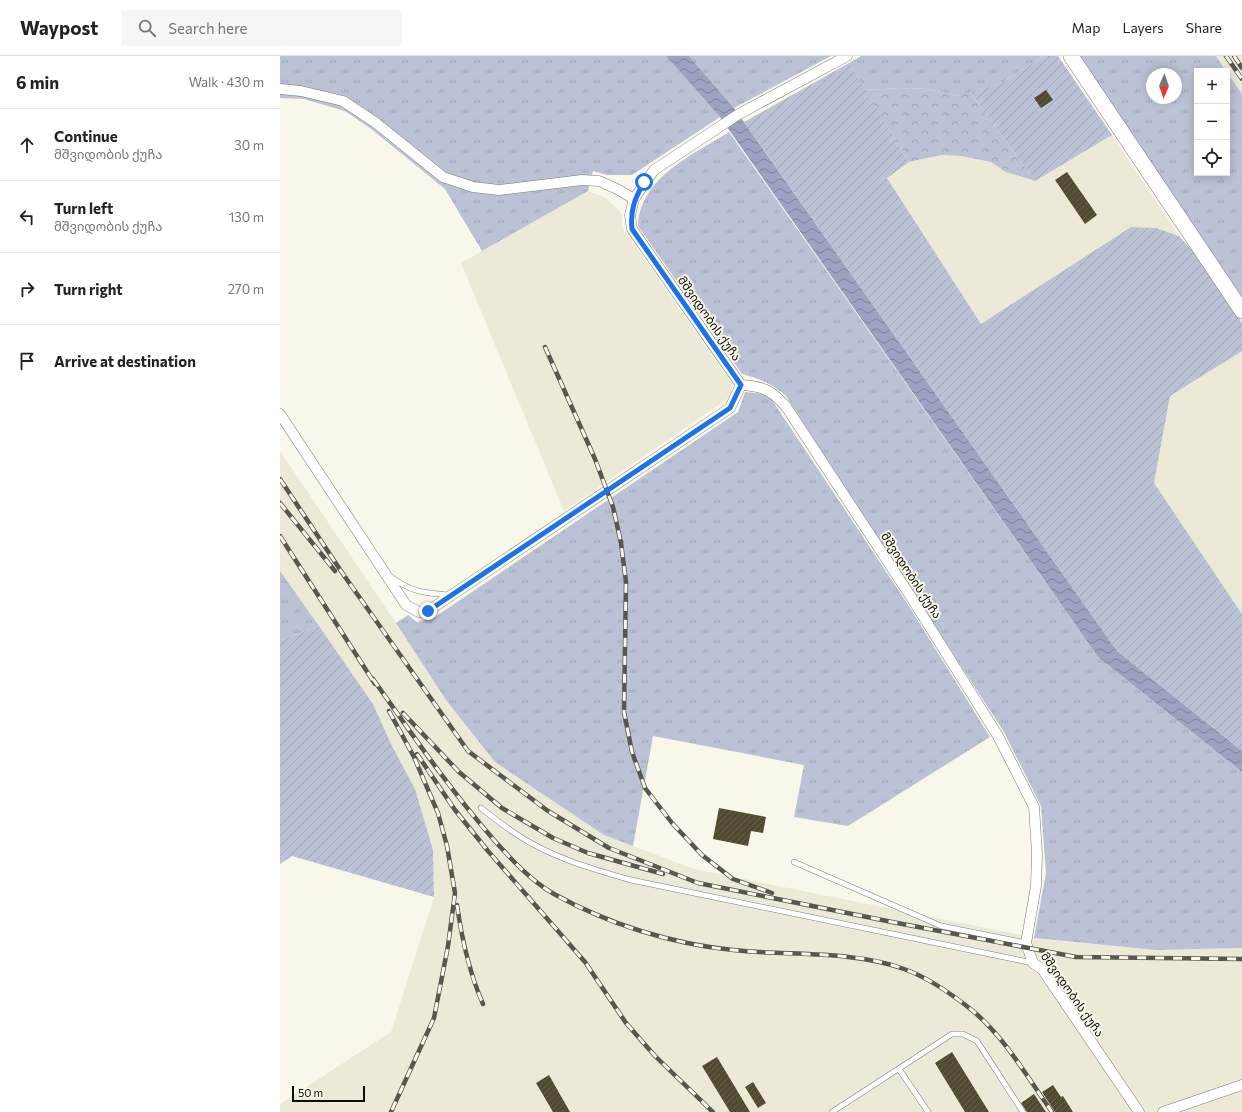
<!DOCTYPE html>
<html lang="en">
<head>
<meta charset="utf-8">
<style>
  body { margin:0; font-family:Commissioner,"Noto Sans Georgian",sans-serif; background:#f6f6f6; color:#222 }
  .controls { position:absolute; right:12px; top:12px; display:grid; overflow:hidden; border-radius:0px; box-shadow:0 2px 10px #0003 }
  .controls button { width:36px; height:36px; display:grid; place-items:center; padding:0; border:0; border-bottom:1px solid #e0e0e0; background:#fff; color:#222; font:20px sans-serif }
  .compass { position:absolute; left:866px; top:12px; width:36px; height:36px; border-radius:50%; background:#fff; box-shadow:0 2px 10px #0003; rotate:182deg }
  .scale { position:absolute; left:12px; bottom:10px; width:73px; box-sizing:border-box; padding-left:4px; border:2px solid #0e0e09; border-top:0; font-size:11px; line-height:14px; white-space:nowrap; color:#0e0e09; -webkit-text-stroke:3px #f9f7ea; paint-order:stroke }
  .stop { position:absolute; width:12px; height:12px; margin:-9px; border:3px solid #1a73e8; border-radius:50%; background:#fff }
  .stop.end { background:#1a73e8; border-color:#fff; box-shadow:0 1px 4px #0008 }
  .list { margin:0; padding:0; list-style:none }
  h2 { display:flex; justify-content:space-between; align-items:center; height:52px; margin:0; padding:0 16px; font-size:17px }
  h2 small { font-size:13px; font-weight:400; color:#767676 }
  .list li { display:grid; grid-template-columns:26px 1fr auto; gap:12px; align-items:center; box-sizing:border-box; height:72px; padding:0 16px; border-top:1px solid #e0e0e0 }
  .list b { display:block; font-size:15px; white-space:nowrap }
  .list p { margin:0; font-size:13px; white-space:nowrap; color:#767676 }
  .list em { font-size:13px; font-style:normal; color:#767676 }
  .icon { flex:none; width:22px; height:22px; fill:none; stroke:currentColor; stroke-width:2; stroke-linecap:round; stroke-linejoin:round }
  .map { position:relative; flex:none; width:962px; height:1056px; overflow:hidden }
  header { display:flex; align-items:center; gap:24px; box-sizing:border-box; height:56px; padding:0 20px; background:#fff; border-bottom:1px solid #e0e0e0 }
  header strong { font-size:19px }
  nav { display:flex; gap:22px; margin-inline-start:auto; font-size:14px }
  .search { width:280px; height:36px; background:#f6f6f6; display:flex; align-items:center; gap:10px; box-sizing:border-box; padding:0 14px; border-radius:0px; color:#767676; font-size:15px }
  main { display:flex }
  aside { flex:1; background:#fff }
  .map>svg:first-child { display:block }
  .built { fill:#ecead6 }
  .grass { fill:url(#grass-tufts); fill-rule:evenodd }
  .forest { fill:url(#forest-crowns) }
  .garden { fill:url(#garden-furrows) }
  .water { fill:url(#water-waves) }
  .building { fill:url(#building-hatch) }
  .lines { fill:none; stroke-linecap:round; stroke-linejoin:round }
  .service-casing { stroke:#7c7b70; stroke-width:6 }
  .minor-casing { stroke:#7c7b70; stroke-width:11 }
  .secondary-casing { stroke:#7c7b70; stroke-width:16 }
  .service { stroke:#fff; stroke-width:5 }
  .minor { stroke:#fff; stroke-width:10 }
  .secondary { stroke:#fff; stroke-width:15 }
  .rail-casing { stroke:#57564f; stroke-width:4.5 }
  .rail { stroke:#f9f7ea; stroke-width:3; stroke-dasharray:9; stroke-linecap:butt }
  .route { stroke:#1a73e8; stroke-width:5 }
  .labels { text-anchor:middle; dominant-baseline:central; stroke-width:4; stroke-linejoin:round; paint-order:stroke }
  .street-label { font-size:12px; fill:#0e0e09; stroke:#f9f7ea }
</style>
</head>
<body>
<header>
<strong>Waypost</strong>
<div class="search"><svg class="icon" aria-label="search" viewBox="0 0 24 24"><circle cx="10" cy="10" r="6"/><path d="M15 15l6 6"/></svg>Search here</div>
<nav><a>Map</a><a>Layers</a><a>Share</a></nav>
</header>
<main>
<aside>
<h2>6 min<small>Walk · 430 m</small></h2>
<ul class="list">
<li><svg class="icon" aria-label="ahead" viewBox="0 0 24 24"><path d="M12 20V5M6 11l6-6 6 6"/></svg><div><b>Continue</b><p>მშვიდობის ქუჩა</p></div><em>30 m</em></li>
<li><svg class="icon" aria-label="left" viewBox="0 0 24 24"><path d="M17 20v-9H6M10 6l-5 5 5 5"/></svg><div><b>Turn left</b><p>მშვიდობის ქუჩა</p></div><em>130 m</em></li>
<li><svg class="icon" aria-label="right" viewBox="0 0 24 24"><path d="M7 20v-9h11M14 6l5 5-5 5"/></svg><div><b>Turn right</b></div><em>270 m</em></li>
<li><svg class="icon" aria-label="arrive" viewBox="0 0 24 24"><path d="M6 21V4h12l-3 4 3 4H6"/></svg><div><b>Arrive at destination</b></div></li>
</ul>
</aside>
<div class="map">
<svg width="962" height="1056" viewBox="0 0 962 1056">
  <defs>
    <pattern id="grass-tufts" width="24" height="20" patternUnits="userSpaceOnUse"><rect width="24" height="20" fill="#bcc2d6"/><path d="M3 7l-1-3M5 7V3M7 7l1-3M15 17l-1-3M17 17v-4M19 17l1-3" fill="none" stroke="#a0a6b6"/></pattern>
    <pattern id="forest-crowns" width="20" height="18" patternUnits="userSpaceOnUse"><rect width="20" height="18" fill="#bcc2d6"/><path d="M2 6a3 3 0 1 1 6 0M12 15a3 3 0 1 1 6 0" fill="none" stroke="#a0a6b6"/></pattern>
    <pattern id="garden-furrows" width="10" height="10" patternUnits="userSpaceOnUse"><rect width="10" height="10" fill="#bcc2d6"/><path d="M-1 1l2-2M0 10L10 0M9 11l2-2" fill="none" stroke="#a0a6b6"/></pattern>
    <pattern id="water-waves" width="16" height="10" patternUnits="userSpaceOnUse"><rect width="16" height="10" fill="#9aa3bf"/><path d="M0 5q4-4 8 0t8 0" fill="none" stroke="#7c8399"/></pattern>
    <pattern id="building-hatch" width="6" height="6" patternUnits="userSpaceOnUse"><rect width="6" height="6" fill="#4f4a30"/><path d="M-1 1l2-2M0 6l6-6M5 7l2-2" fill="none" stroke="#64604b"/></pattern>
  </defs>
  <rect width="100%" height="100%" fill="#f9f7ea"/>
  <path class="built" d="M936,0H962V39L947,15Z
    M832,79L899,180L876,172L851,171L701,268L607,122L629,106L662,99L681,100L711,106L726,116L755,125Z
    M308,135L326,142L342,158V171L453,329L450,341L284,455L181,207Z
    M962,295V558L874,427L890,340Z
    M0,395L116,567L166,644L324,779L414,813L767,884L876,894L962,892V1056H0V1048L111,976L154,841L153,794L134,733L112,690L93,648L0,515Z"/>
  <path class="grass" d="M0,0H386L440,61L352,119H327L313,115L308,135L202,195L165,133L90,72L65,55L24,43L0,42Z
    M409,0H551L454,52Z
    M581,0H764L720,28L678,40L648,33L621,32L585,34L569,7Z
    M796,0H936L946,15H917V117H947V16L962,38V246ZM872,18H896V42H872Z
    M449,76L818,601L962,716V892L876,894L754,882L766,817L761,750L724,676L506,340C492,328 479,322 462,318L358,170C360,121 413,99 449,76Z
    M465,336L484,338L492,344L627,547L710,681L568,770L514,761L524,709L373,680L353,790L324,779L215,706L166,644L116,567L128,559L137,566L155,561L458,356Z
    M0,515L39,570L0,584Z"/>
  <path class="forest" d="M621,32L648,33L678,40L690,36L755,125L726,116L711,106L681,100L662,99L629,106L585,34Z"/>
  <path class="garden" d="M764,0H778L832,79L755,125L690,36L720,28Z
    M569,7L629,106L607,122L701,268L851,171L876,172L899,180L920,203L962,267V295L890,340L874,427L962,558V695L837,595L464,66Z
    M39,570L93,648L112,690L135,733L153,794L154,841L12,800L0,808V584Z"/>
  <path class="water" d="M386,0H409L454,52L837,595L962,695V716L818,601L440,61Z"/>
  <path class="building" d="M766,34L773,44L761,52L754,42Z
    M787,116L817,159L805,168L775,124Z
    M439,752L486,761L483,777L471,775L468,790L433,783Z
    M672,996L709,1056H685L655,1007Z
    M437,1001L470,1056H450L422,1010Z
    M269,1019L290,1056H273L256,1027Z
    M473,1026L486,1047L478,1052L465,1031Z
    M773,1029L781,1041L783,1040L793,1056H775L762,1036Z
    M754,1038L766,1056H747L741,1047Z"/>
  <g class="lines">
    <defs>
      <path id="service" d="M110,520C130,536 145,537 169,539
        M201,752C212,761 224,770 236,778C270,801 312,813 351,824L753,907
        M514,806L661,870L746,887
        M619,1013L648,1056
        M552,1056L672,978H683L697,985L743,1056"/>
      <path id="minor" d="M567,0L459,58L374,114L354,143L350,159L352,173L461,329C483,330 493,335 507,352L631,541L718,680L754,751L757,797L756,830L746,887L753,907L762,913L859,1056
        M0,33L21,35L63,45L96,67L163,121L193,131L219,134L302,124L319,125L337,133L354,143
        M0,358L126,549L139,556L148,555L450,352L461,329
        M883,1056L962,1029"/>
      <path id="secondary" d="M791,0L962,255"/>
    </defs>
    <use href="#service" class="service-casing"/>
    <use href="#minor" class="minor-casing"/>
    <use href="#secondary" class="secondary-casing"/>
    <use href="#service" class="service"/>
    <use href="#minor" class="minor"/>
    <use href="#secondary" class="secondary"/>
    <defs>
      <path id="rail" d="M946,0L962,23
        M954,0L962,12
        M265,291L315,403L333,451L341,487L346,526L344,656L352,696L365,732L392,767L422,799L453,823L492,837
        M0,423L63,518L188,695L268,755L329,792L418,827L612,866L796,901L962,903
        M0,447L55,515
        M0,480L95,628
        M93,623C132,678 170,734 214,784C232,804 251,825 274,838C328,868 392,888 453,894C507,900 573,894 624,913C647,921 673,939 693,955C726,983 747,1021 772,1056
        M109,655L134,701L158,757L167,790L175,837L168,890L154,962L111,1056
        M123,657L179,716L222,752L273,782L308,797L383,818
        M137,698L175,754L208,795L305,906L346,967L375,1000L433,1056
        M177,849C182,884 189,916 203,948"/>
    </defs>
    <use href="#rail" class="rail-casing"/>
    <use href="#rail" class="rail"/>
  </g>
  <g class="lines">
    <path class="route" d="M148,555L450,352L461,329L352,173C350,154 355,142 364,126"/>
  </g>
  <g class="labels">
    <g class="street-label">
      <text transform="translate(430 262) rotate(55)">მშვიდობის ქუჩა</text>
      <text transform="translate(632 519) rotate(57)">მშვიდობის ქუჩა</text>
      <text transform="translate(793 938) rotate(55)">მშვიდობის ქუჩა</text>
    </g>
  </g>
</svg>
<div class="controls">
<button>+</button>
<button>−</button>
<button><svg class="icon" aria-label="locate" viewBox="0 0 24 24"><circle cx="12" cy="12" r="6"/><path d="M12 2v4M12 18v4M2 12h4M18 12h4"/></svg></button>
</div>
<svg class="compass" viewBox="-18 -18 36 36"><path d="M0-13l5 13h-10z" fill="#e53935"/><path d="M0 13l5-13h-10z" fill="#767676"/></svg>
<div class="scale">50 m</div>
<div class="stop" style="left:364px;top:126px"></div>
<div class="stop end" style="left:148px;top:555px"></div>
</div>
</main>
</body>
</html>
